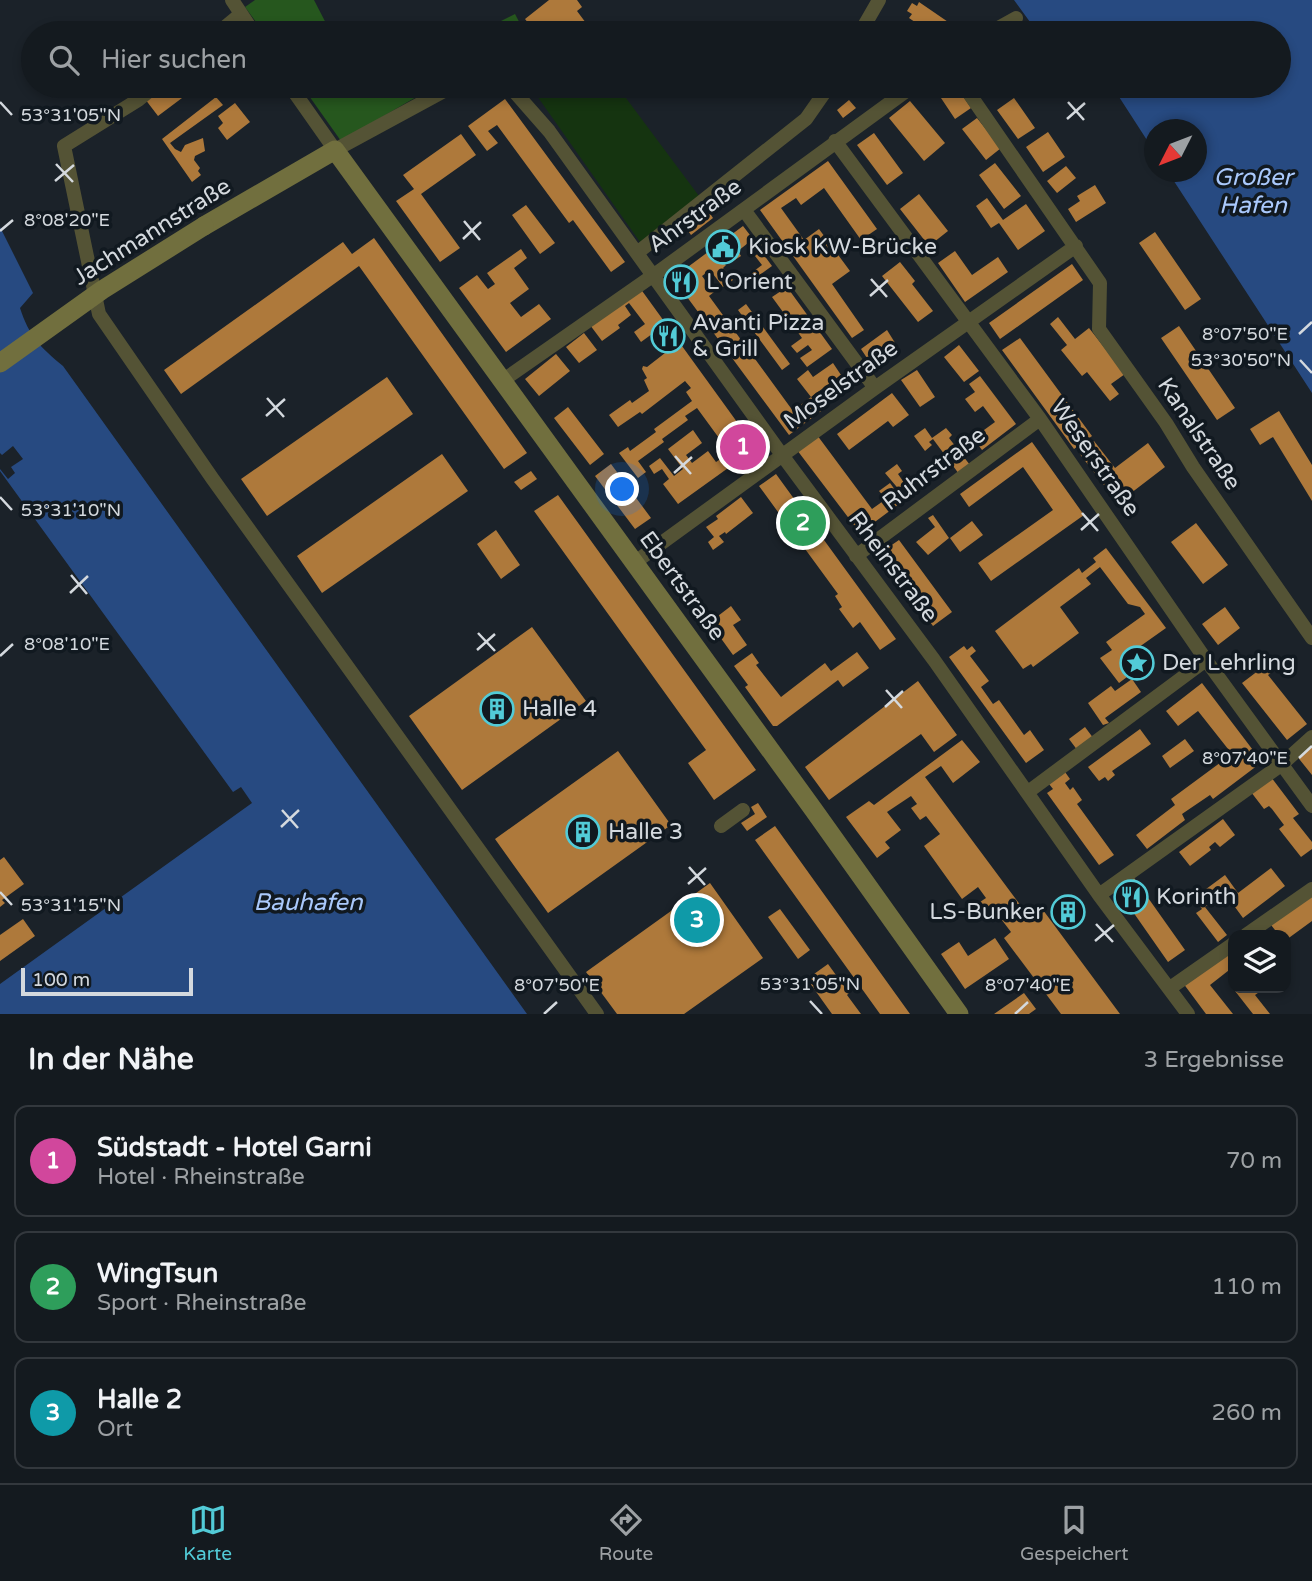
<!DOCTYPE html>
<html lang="de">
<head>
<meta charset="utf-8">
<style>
  body { margin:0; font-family:"Varela Round",sans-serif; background:#1d2328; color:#f1f3f6 }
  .controls { position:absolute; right:21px; bottom:21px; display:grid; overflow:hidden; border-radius:14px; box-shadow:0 4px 10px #0003 }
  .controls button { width:63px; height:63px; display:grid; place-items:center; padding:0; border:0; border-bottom:2px solid #33383d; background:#141a1f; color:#f1f3f6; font:35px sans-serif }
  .compass { position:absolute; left:1144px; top:119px; width:63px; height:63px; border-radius:50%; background:#141a1f; box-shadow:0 4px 10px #0003; rotate:228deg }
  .scale { position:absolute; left:21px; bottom:18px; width:172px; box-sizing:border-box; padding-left:7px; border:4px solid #d4d9de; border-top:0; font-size:19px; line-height:24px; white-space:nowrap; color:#d4d9de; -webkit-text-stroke:5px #111920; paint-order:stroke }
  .you { position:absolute; left:623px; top:490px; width:24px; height:24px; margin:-18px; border:5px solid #fff; border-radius:50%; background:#1a73e8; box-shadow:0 0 0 10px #1a73e833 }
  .badge { display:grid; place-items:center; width:46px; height:46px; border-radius:50%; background:#52cbd7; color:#fff; font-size:23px; font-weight:700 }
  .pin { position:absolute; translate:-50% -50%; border:4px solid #fff; box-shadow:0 2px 7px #0006 }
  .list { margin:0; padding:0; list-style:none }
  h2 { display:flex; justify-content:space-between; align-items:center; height:91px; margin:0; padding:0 28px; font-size:30px }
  h2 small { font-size:23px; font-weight:400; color:#9da1a4 }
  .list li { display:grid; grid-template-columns:46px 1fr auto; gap:21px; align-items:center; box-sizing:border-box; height:112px; margin:0 14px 14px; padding:0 14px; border:2px solid #33383d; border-radius:14px }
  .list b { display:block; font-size:26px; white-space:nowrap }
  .list p { margin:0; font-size:23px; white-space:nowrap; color:#9da1a4 }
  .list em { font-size:23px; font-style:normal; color:#9da1a4 }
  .icon { flex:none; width:38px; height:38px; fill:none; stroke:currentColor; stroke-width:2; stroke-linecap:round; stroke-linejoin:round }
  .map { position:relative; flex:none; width:1312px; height:1014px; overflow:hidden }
  .search { position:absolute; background:#141a1f; box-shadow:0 4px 10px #0003; left:21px; right:21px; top:21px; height:77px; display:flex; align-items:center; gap:18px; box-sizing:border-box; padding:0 24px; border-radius:38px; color:#9da1a4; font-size:26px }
  .sheet { height:469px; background:#141a1f }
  nav { display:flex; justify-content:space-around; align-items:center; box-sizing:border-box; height:98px; border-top:2px solid #33383d; background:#141a1f; font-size:19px; color:#9da1a4 }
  nav a { display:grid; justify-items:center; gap:4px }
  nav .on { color:#52cbd7 }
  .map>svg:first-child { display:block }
  .green { fill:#153410 }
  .forest { fill:#26571e }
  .water { fill:#274a81 }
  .pier { fill:#1b2229 }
  .building { fill:#ae793b }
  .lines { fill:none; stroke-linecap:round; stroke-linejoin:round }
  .street { stroke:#545335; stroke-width:14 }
  .secondary { stroke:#716f3e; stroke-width:19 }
  .secondary-bridge { stroke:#716f3e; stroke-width:19 }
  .ticks { fill:none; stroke:#d4d9de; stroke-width:2.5 }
  .labels { text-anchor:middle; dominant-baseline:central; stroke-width:7; stroke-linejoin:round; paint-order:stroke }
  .street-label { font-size:23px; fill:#d4d9de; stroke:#111920 }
  .poi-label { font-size:23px; fill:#d4d9de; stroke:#111920; text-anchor:start }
  .water-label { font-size:24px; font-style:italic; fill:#aac9fc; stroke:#111920 }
  .ticks-label { font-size:18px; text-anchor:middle; fill:#d4d9de; stroke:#111920; stroke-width:7; stroke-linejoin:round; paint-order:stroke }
</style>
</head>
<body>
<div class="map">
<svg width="1312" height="1014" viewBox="0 0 1312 1014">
  <rect width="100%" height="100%" fill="#1b2229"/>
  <path class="green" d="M530,86H617L699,196L640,242Z"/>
  <path class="forest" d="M255,0H314L331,33H264L245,7Z
    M515,14L525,33H477Z
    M302,86H435L341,141Z"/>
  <path class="water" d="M1014,0H1312V393L1168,172H1196V130H1154V151L1112,86H1279V33H1038Z
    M0,227L33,293L20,308C29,336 40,347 63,366L527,1014H0V984L252,803L241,787L233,792L0,471Z"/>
  <path class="pier" d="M13,446L23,459L11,467L15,473L8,479L0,469V453L2,455Z"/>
  <path class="building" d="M549,0H577L582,7L577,11L586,23L573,33H536L525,19Z
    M919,2L954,26L955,33H925L928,31L909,18L912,14L907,11L912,3L917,6Z
    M162,86H198L158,116L145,99Z
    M215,86H232L218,97L214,91L217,89Z
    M940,86H956L971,108L955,119L935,89Z
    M979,86H999L986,96Z
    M216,97L223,105L170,143L175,149L181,152L185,145L203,138L205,151L195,156L194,160L200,168L198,171L201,175L192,182L162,139Z
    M1014,98L1035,128L1018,139L997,110Z
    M505,99L625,262L611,272L573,220L569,223L497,125L488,131L498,143L487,151L468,126Z
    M849,100L856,108L843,118L837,110Z
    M910,101L945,143L924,161L889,118Z
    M235,103L250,122L227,140L218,128L223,123L218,116Z
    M977,118L1001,148L986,160L962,129Z
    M1048,132L1065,157L1043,172L1026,147Z
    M874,133L903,173L887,185L857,145Z
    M461,134L476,155L421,194L460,248L440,262L396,201L414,189L403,175Z
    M828,161L877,229L861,240L824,188L801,205L796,198L781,208L804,240L819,229L850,271L832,284L864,330L852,338L760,210Z
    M995,163L1021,196L1004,209L979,175Z
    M1066,166L1076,178L1057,193L1047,181Z
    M1095,185L1106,203L1076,222L1068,209L1080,201L1077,196Z
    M919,194L948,231L929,246L900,209Z
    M987,198L1003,220L1026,204L1045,231L1018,250L999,223L991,228L976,206Z
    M526,205L555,243L540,254L512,215Z
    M709,212L713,218L691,235L686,228Z
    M743,226L753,239L738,251L741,256L733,261L730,257L723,262L726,265L723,268L733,280L723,287L710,270L702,276L714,292L709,296L793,411L811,397L821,411L789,435L673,278Z
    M1155,232L1201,299L1185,310L1139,243Z
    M374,238L527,453L504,469L359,266L181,394L164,370L343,242L352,254Z
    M521,249L527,258L514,268L529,289L510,303L521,317L539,304L551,319L506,352L459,288L477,275L488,289L495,284L487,273Z
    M761,251L772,266L746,285L742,280L762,265L755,256Z
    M955,251L972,275L998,257L1008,272L965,302L938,263Z
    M900,262L915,281L912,284L933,311L918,322L882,276Z
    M1072,264L1083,280L1000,339L989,323Z
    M787,287L832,349L807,367L800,358L812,350L808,345L797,353L791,346L802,338L772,297Z
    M640,288L737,422L735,423L756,448L678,504L663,484L669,479L662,469L654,474L649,466L660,458L674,476L683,469L668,449L693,430L702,443L686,455L692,463L708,451L716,462L725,456L723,453L727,449L697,408L685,416L688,420L662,439L664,442L638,461L646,472L638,478L619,453L628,447L630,451L656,432L654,429L692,401L686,392L691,388L685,381L642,414L640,412L618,427L609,415L630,400L632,403L649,391L644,380L647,378L642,369L643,366L647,367L665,353L652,334L641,342L634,332L645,324L629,303L625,306L631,315L618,325L620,328L602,341L590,325Z
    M746,304L790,364L782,370L738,310Z
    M1058,317L1075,339L1089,328L1125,374L1111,384L1119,394L1110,401L1087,372L1082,376L1061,350L1067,345L1050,324Z
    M1179,326L1235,408L1217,420L1161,338Z
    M887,330L897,346L871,364L861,349Z
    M584,333L597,350L579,363L566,347Z
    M1020,338L1092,436L1074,449L1002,350Z
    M959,345L979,371L964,382L944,357Z
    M556,354L570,371L539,396L525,379Z
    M833,363L841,375L811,397L797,379L808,370L813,377Z
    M917,370L935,397L920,407L901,380Z
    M980,376L1016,424L982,450L973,438L995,422L983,406L975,412L965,399L975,392L969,384Z
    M387,377L413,414L267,516L241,479Z
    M892,393L909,415L893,427L888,421L849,450L837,434Z
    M568,407L604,454L590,465L554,418Z
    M1279,411L1312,465V501L1273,437L1260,445L1250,429Z
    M925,428L932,438L946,428L952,435L949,438L970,465L959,474L933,439L929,442L932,445L925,451L914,436Z
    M817,435L872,509L886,499L879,491L890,483L903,501L860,533L797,450Z
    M1094,441L1115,468L1148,443L1165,467L1118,503L1079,453Z
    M1032,442L1084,515L991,581L978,563L1053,510L1023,467L969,507L960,494Z
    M442,454L468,491L322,593L297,556Z
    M611,464L651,518L635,529L595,476Z
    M897,464L902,471L898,474L907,487L901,492L885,473Z
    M531,471L537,479L521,490L514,482Z
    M776,474L896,639L880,650L860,622L853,628L839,609L842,607L835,596L838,594L759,486Z
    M558,495L756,770L714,800L688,763L706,750L534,511Z
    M741,497L753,513L726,534L725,532L719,536L724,542L713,550L708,542L714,537L706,527L718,519L716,516Z
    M933,515L949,538L928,555L916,542L935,527L928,518Z
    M972,521L983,535L960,552L950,538Z
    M1196,523L1228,565L1203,584L1171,542Z
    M496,530L520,565L501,579L477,544Z
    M899,540L952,612L933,626L880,553Z
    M1106,548L1166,628L1125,657L1135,671L1119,683L1100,658L1112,650L1106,642L1145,614L1140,607L1128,604L1100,567L1086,578L1091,584L1060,607L1079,633L1033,667L1031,664L1023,669L995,631L1079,568L1082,573L1096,562L1093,558Z
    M731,606L741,620L733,625L747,645L733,655L720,637L724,634L714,619Z
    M1225,607L1240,628L1218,645L1202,624Z
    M532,627L586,701L462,790L409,716Z
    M964,646L967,650L972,646L976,651L970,656L989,681L981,687L993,704L999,700L1024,735L1030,730L1044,750L1026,763L949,657Z
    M857,652L869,668L843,687L838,680L777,726H773L745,687L748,685L734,666L752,653L759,663L756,665L781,697L825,663L831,671Z
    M1271,661L1277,668L1268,675L1307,724L1287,740L1242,683Z
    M1132,679L1141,692L1105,718L1109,723L1103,725L1088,703L1111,686L1115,691Z
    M918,681L957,735L934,752L921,734L829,800L805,767Z
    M1202,683L1262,762L1213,799L1210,795L1182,814L1185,820L1147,849L1136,835L1175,805L1171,799L1232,754L1198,711L1178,726L1166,711Z
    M1085,727L1094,739L1078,751L1069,739Z
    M1140,729L1151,744L1112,771L1115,775L1108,781L1105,777L1099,781L1088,767Z
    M1185,739L1194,751L1170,768L1162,756Z
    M962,740L980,762L953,783L941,766L925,777L1030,918L1043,910L1120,1014H1061L1004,938L1011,932L995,911L990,915L980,902L986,898L978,887L962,899L924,846L940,834L926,816L920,820L911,808L917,804L911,796L887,812L901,830L885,842L890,848L877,858L846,817L869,801L874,805Z
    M1312,742V775L1296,755Z
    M618,751L671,825L548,913L495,839Z
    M1065,772L1070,779L1065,783L1070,790L1073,787L1082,800L1077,804L1114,855L1099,865L1047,793L1053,789L1049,784Z
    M1271,777L1299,814L1293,818L1312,842V849L1301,857L1279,829L1284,825L1272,809L1269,806L1264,809L1251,792Z
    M758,803L767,817L747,831L741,823L755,814L751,807Z
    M1223,819L1235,835L1220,847L1215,842L1209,847L1211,850L1190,866L1179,852Z
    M775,826L910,1014H880L755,840Z
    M4,857L24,884L2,900L5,903L0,907V860Z
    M1271,868L1285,886L1243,918L1224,892L1205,907L1227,935L1218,942L1196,913L1202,909L1194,898L1225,875L1238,893Z
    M1134,878L1185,950L1168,962L1117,889Z
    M710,883L763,958L684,1014H617L586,972Z
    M1312,895V921L1286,940V935H1279L1271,925Z
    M1057 912a11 11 0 1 1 22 0a11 11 0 1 1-22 0Z
    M780,909L810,950L798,959L768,917Z
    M23,919L35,936L0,961V935Z
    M995,938L1009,959L965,989L941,954L959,942L968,956Z
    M1233,949V967L1210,985L1233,1014H1206L1183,983Z
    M828,964L849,993L847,995L861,1014H832L807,979Z
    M1240,988H1265L1255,995L1270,1014H1253L1235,991Z
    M1024,993L1036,1009L1029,1014H994Z"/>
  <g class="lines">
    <path class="street" d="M232,0L254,33
      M218,33L241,14
      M860,33L879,0
      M989,33L1016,18
      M155,86L138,100L64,146L99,314L212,478L597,1014
      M290,86L335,150L453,86
      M506,86L512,89L549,131L782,455L934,660L1099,895L1188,1014
      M964,86L1100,283L1099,329L1166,423L1193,467L1312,638
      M835,141L1040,419L1206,660L1312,806
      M744,210L875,388
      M637,253L806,119L829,86
      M502,381L661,270L913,86
      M856,556L1040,419
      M634,563L875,388L1076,246
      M1028,792L1206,660
      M721,826L743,810
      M1099,895L1281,765L1312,737
      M1246,935L1312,889
      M1170,988L1233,944"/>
    <path class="secondary" d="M204,226L335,150L813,809L959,1014"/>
    <path class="secondary-bridge" d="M0,363L102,290L204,226"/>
  </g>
  <path class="ticks" d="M0,102L12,115M1068,102L1084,120M1067,119L1085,103M56,164L73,182M55,181L74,165M464,221L480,240M0,231L13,220M463,239L481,222M871,279L887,297M870,296L888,280M1299,334L1312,322M1300,360L1312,373M267,398L284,417M266,416L285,399M675,456L691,474M674,473L692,457M0,497L12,510M1082,513L1098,531M1081,530L1099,514M71,575L87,594M70,593L88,576M478,633L495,651M477,650L495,634M0,656L13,644M886,690L902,708M885,707L903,691M1299,758L1312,746M282,810L298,828M281,827L299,810M689,867L705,885M688,884L706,868M0,892L12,905M1096,924L1113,942M1095,941L1114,925M810,1001L822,1014M544,1014L557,1002M1015,1014L1028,1002"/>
  <defs>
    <symbol id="civic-ring" viewBox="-11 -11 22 22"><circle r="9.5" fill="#111920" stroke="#52cbd7" stroke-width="1.5"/><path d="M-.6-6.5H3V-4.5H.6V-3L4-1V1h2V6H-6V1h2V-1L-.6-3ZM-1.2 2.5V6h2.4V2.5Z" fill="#52cbd7"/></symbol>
    <symbol id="restaurant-ring" viewBox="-11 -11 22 22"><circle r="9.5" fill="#111920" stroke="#52cbd7" stroke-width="1.5"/><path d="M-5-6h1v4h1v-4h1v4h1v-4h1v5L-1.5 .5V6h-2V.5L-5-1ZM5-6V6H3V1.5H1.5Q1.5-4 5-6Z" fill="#52cbd7"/></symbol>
    <symbol id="sight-ring" viewBox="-11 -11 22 22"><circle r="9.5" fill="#111920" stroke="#52cbd7" stroke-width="1.5"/><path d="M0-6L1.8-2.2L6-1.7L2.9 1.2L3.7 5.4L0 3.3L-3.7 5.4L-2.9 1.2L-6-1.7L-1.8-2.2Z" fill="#52cbd7"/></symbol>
    <symbol id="building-ring" viewBox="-11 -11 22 22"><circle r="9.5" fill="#111920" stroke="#52cbd7" stroke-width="1.5"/><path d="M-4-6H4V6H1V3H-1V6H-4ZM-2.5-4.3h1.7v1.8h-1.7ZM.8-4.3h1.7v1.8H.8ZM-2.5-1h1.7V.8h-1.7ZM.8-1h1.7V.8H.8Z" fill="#52cbd7"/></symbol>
  </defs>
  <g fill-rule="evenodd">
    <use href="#civic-ring" x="704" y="228" width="38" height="38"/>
    <use href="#restaurant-ring" x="662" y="263" width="38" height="38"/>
    <use href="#restaurant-ring" x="649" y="317" width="38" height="38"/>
    <use href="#sight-ring" x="1118" y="644" width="38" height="38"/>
    <use href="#building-ring" x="478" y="690" width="38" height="38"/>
    <use href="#building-ring" x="564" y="813" width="38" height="38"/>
    <use href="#restaurant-ring" x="1112" y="878" width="38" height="38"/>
    <use href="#building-ring" x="1049" y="893" width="38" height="38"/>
  </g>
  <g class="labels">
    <g class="street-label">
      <text transform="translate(695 216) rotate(-36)">Ahrstraße</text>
      <text transform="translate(152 232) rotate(-32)">Jachmannstraße</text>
      <text transform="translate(841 385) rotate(-36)">Moselstraße</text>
      <text transform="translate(1199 434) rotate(56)">Kanalstraße</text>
      <text transform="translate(1095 458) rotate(55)">Weserstraße</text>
      <text transform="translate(934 469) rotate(-37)">Ruhrstraße</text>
      <text transform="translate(893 567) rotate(53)">Rheinstraße</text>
      <text transform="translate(682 586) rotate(54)">Ebertstraße</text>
    </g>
    <g class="poi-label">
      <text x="748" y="247">Kiosk KW-Brücke</text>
      <text x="706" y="282">L'Orient</text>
      <text x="692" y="323">Avanti Pizza<tspan x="692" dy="26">&amp; Grill</tspan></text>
      <text x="1162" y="663">Der Lehrling</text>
      <text x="522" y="709">Halle 4</text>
      <text x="608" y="832">Halle 3</text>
      <text x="1156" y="897">Korinth</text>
      <text x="1044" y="912" text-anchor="end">LS-Bunker</text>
    </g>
    <g class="water-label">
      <text x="1253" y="177">Großer<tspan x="1253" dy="28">Hafen</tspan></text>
      <text x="308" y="902">Bauhafen</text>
    </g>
  </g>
  <g class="ticks-label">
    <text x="71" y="121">53°31'05"N</text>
    <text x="67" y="226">8°08'20"E</text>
    <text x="1245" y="340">8°07'50"E</text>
    <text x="1241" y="366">53°30'50"N</text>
    <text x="71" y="516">53°31'10"N</text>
    <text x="67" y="650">8°08'10"E</text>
    <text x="1245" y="764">8°07'40"E</text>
    <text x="71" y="911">53°31'15"N</text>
    <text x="810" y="990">53°31'05"N</text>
    <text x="557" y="991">8°07'50"E</text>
    <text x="1028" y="991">8°07'40"E</text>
  </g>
</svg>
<div class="controls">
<button><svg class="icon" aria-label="layers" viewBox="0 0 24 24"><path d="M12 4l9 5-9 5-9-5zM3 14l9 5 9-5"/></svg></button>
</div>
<svg class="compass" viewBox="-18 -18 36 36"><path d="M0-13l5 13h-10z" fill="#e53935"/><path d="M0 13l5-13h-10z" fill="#9da1a4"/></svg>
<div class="scale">100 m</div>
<div class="you"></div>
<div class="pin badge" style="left:743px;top:447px;background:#d1479c">1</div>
<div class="pin badge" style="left:803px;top:523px;background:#2e9e5b">2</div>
<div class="pin badge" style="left:697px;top:920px;background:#0f9aa8">3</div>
<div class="search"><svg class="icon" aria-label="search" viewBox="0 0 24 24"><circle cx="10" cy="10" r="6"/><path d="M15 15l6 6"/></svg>Hier suchen</div>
</div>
<section class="sheet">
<h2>In der Nähe<small>3 Ergebnisse</small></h2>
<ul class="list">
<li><span class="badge" style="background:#d1479c">1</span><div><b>Südstadt - Hotel Garni</b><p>Hotel · Rheinstraße</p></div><em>70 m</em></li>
<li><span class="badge" style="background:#2e9e5b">2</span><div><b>WingTsun</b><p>Sport · Rheinstraße</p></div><em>110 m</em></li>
<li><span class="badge" style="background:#0f9aa8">3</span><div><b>Halle 2</b><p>Ort</p></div><em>260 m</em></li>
</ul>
</section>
<nav>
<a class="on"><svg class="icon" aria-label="map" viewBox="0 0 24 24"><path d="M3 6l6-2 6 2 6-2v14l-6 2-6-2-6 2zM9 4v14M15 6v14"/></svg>Karte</a>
<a><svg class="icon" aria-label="directions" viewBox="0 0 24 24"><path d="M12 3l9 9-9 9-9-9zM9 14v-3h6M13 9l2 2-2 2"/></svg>Route</a>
<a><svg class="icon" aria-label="saved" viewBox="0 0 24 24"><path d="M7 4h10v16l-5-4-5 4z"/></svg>Gespeichert</a>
</nav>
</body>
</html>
